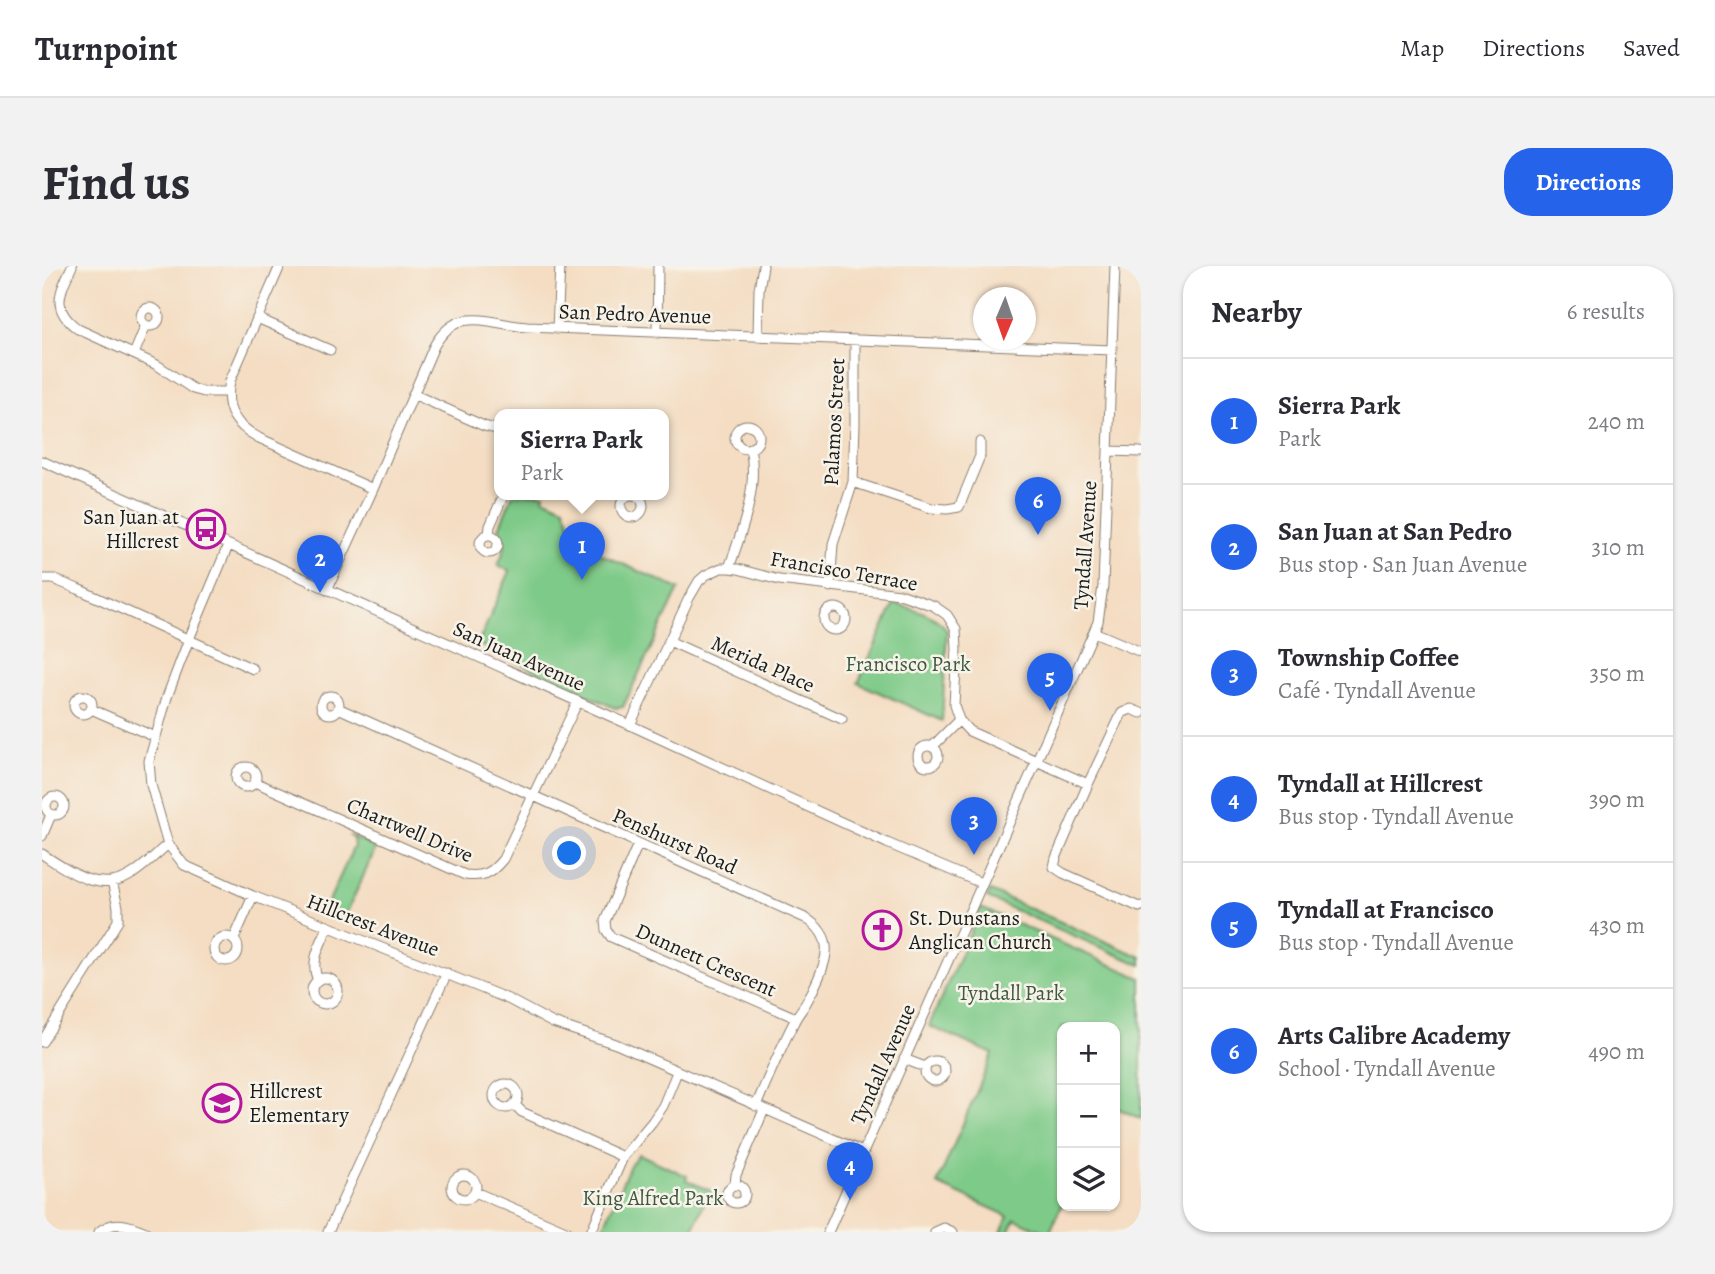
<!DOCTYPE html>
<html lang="en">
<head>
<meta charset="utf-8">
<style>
  body { margin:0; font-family:Alegreya,serif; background:#f2f2f3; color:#2b2b33 }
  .controls { position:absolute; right:21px; bottom:21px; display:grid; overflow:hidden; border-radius:14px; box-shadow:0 2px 5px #0004 }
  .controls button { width:63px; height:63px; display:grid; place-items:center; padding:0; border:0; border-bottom:2px solid #e1e1e2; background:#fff; color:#2b2b33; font:35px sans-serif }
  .compass { position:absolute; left:931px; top:21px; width:63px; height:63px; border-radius:50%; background:#fff; box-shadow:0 2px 5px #0004; rotate:182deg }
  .you { position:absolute; left:528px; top:588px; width:24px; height:24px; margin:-18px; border:5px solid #fff; border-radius:50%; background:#1a73e8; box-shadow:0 0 0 10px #1a73e833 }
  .badge { display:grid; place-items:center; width:46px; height:46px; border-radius:50%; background:#2563eb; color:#fff; font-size:23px; font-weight:700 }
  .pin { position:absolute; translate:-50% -58px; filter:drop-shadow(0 2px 4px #0008) }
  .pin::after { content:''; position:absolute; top:37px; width:24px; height:21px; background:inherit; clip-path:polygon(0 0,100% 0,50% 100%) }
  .popup { position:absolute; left:452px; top:143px; width:175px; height:91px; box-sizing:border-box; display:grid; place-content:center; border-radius:14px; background:#fff; filter:drop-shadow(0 2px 5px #0005); font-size:23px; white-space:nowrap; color:#7c7c81 }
  .popup b { font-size:26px; color:#2b2b33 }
  .popup::after { content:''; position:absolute; left:50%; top:100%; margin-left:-14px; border:14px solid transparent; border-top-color:#fff }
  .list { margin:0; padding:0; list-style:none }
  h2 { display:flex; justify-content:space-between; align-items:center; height:91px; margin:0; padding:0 28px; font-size:30px }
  h2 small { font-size:23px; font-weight:400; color:#7c7c81 }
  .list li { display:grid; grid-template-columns:46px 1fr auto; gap:21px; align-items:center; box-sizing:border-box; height:126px; padding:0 28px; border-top:2px solid #e1e1e2 }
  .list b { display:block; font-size:26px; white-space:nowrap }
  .list p { margin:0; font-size:23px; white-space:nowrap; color:#7c7c81 }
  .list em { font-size:23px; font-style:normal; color:#7c7c81 }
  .icon { flex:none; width:38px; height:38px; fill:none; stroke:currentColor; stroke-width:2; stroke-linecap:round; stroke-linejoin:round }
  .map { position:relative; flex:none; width:1099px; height:966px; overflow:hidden; border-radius:28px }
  header { display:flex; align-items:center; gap:42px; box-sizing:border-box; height:98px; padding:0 35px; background:#fff; border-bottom:2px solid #e1e1e2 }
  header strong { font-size:33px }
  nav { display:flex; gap:38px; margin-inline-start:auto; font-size:24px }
  .intro { display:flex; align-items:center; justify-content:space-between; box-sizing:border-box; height:168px; padding:0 42px }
  h1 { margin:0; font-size:49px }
  .button { padding:18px 32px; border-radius:28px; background:#2563eb; color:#fff; font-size:24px; font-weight:700 }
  main { display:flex; gap:42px; padding:0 42px }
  aside { flex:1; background:#fff; border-radius:28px; box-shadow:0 2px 5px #0004 }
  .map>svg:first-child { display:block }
  .green { fill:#7eca88; stroke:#4d7352; stroke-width:2 }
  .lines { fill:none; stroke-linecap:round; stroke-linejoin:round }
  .minor-casing { stroke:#887c6f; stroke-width:11 }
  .minor { stroke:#fff; stroke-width:9 }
  .labels { text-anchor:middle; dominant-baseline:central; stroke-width:5; stroke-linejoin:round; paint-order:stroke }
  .street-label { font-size:21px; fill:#1c1c1c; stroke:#f7f3e8 }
  .poi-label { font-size:21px; fill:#1c1c1c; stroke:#f7f3e8; text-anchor:start }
  .park-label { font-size:21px; fill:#3e5942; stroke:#f7f3e8 }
</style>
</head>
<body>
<header>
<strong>Turnpoint</strong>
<nav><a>Map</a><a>Directions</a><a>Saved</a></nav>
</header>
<div class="intro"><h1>Find us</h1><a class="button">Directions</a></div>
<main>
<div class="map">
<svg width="1099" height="966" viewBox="0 0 1099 966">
  <rect width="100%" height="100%" fill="#f7f3e8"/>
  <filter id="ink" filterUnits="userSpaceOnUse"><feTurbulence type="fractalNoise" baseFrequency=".0143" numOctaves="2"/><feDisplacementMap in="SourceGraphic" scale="14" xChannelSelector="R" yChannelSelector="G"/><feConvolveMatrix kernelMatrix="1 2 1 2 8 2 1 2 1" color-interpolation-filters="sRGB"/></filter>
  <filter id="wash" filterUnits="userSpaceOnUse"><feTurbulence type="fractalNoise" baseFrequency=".00686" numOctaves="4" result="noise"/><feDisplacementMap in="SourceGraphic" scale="28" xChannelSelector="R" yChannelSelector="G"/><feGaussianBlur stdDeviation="1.57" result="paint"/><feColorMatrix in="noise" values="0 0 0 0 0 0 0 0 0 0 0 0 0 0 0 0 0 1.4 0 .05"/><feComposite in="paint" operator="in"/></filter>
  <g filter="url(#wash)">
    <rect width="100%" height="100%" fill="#f4ddc2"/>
    <path class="green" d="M471,228H502L501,232L522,241L536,278L637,323L581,441L573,442L436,378L468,305L456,299C465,278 465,282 457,262Z
      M852,338C869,342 896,348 905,365L900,455L816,417Z
      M307,569L334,582L301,655L281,648L312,580L311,573Z
      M948,625L1099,691V699L945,632Z
      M939,642L1099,712V853L1073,841V761H1020V938L1008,966H1003L973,953L967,966H959L966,950L895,918L951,788L887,760Z
      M597,888L645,910L644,914L676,928L672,936L664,933L650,966H559L588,899Z"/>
  </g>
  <g filter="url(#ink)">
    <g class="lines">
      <defs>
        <path id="minor" d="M30,0C18,26 8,43 36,63L115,99L151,123L162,126H185
          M238,0L188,115C182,144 193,159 217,172L331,223
          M99 51a9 9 0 1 1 18 0a9 9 0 1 1-18 0Z
          M215,52L288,84
          M515,63L518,0
          M615,67L616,0
          M716,71L717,23L721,0
          M92,88L104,59
          M371,128L442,160L458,164
          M693 171a12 12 0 1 1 24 0a12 12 0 1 1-24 0Z
          M1066,185L1099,186
          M0,195L588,459L845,577L939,617
          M811,216L889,242L905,243L917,241L938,190V176
          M579 240a11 11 0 1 1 22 0a11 11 0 1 1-22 0Z
          M447,268L448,260L462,228
          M438 278a9 9 0 1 1 18 0a9 9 0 1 1-18 0Z
          M186,280L147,373L125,431L107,495L109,519L126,578L142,599L211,630L466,733L511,757L574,778L821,886
          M687,302C700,265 717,221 708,182
          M0,313H11L36,323L211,403
          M788,321L791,278L811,216L813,158V75
          M285,324L331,223L392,80C416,38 446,58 485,61L1070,84
          M782 353a11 11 0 1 1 22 0a11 11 0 1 1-22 0Z
          M1052,366L1099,386
          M627,375L800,453
          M279 439a9 9 0 1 1 18 0a9 9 0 1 1-18 0Z
          M32 439a9 9 0 1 1 18 0a9 9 0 1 1-18 0Z
          M296,442L763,652C776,659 786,672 784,687C783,701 771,725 764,737C760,744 755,749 752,756C738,783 726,812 714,840
          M49,443L113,471
          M1099,447L1089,443L1080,447L1046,518L1014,592L1012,601L1021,607L1097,641L1099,640
          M588,459L647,332L657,315L664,309L679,302H687L696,303L737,314L858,328L892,340L905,349L914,363L915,383L912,439L917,454L927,465L1046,518
          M876 490a10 10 0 1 1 20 0a10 10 0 1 1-20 0Z
          M890,481L917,454
          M194 511a10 10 0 1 1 20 0a10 10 0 1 1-20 0Z
          M213,516L423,609C441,611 449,608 461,593L536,435
          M4 540a9 9 0 1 1 18 0a9 9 0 1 1-18 0Z
          M0,570L9,549
          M596,578L563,655L564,664L569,671L754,752
          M0,588C25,604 56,628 87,610C101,602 113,589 126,578
          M172 683a12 12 0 1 1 24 0a12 12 0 1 1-24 0Z
          M192,673L211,630
          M270 725a13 13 0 1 1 26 0a13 13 0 1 1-26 0Z
          M276,714C267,696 279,678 286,661
          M0,776L76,655V641L70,616
          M862,793L883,801
          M883 805a10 10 0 1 1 20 0a10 10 0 1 1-20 0Z
          M452 830a12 12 0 1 1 24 0a12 12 0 1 1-24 0Z
          M472,838L480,846L581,891
          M410 921a12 12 0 1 1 24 0a12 12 0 1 1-24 0Z
          M685 928a9 9 0 1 1 18 0a9 9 0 1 1-18 0Z
          M693,919L694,909L722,844
          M433,926L526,966
          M57,966C72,953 87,959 104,966
          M286,966L405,707
          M549,966L581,891L610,856L621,840L635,806
          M786,966L1056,356L1061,320L1073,0
          M893,966L902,962L911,966"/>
      </defs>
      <use href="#minor" class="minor-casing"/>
      <use href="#minor" class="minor"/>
    </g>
  </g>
  <defs>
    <symbol id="bus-ring" viewBox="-11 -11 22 22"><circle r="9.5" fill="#f7f3e8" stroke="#b5179e" stroke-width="1.5"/><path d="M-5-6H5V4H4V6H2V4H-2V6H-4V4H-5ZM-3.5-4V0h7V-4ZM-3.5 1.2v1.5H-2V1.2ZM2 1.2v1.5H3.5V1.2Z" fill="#b5179e"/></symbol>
    <symbol id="church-ring" viewBox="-11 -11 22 22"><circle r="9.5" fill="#f7f3e8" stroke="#b5179e" stroke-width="1.5"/><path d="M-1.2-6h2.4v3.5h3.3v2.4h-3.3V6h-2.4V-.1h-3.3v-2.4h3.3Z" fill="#b5179e"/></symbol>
    <symbol id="school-ring" viewBox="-11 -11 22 22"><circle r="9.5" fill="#f7f3e8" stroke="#b5179e" stroke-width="1.5"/><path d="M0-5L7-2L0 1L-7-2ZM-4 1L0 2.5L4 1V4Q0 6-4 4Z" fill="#b5179e"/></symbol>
  </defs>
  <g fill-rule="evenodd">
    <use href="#bus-ring" x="142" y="241" width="44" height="44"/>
    <use href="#church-ring" x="818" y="642" width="44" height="44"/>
    <use href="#school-ring" x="158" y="815" width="44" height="44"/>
  </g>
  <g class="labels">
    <g class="street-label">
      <text transform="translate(593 48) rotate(2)">San Pedro Avenue</text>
      <text transform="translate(792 156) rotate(-87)">Palamos Street</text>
      <text transform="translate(1043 279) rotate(-86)">Tyndall Avenue</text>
      <text transform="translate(802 305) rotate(10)">Francisco Terrace</text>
      <text transform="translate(477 390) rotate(24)">San Juan Avenue</text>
      <text transform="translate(721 398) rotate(24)">Merida Place</text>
      <text transform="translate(368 564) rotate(23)">Chartwell Drive</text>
      <text transform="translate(633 575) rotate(24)">Penshurst Road</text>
      <text transform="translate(331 659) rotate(21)">Hillcrest Avenue</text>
      <text transform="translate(664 694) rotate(24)">Dunnett Crescent</text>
      <text transform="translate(841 798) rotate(-66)">Tyndall Avenue</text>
    </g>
    <g class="poi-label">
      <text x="137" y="251" text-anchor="end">San Juan at<tspan x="137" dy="24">Hillcrest</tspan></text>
      <text x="867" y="652">St. Dunstans<tspan x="867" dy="24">Anglican Church</tspan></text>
      <text x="207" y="825">Hillcrest<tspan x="207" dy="24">Elementary</tspan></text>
    </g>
    <g class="park-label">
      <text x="866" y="398">Francisco Park</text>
      <text x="969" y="727">Tyndall Park</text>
      <text x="611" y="932">King Alfred Park</text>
    </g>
  </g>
</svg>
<div class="controls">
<button>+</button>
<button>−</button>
<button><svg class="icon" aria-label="layers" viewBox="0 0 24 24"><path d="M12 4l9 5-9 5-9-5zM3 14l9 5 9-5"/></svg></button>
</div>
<svg class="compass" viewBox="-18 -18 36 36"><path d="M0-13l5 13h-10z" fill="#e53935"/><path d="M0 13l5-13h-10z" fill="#7c7c81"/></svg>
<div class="you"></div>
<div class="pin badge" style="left:540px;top:314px">1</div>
<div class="popup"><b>Sierra Park</b>Park</div>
<div class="pin badge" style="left:278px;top:327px">2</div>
<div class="pin badge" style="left:932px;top:589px">3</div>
<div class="pin badge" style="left:808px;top:934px">4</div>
<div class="pin badge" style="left:1008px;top:445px">5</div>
<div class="pin badge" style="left:996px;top:269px">6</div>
</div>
<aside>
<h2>Nearby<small>6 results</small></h2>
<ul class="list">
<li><span class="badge">1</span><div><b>Sierra Park</b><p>Park</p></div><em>240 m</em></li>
<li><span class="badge">2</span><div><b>San Juan at San Pedro</b><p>Bus stop · San Juan Avenue</p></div><em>310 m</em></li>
<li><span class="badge">3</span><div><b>Township Coffee</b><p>Café · Tyndall Avenue</p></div><em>350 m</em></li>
<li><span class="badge">4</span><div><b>Tyndall at Hillcrest</b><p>Bus stop · Tyndall Avenue</p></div><em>390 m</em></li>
<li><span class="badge">5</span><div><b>Tyndall at Francisco</b><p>Bus stop · Tyndall Avenue</p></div><em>430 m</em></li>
<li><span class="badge">6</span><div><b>Arts Calibre Academy</b><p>School · Tyndall Avenue</p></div><em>490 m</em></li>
</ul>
</aside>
</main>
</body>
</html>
